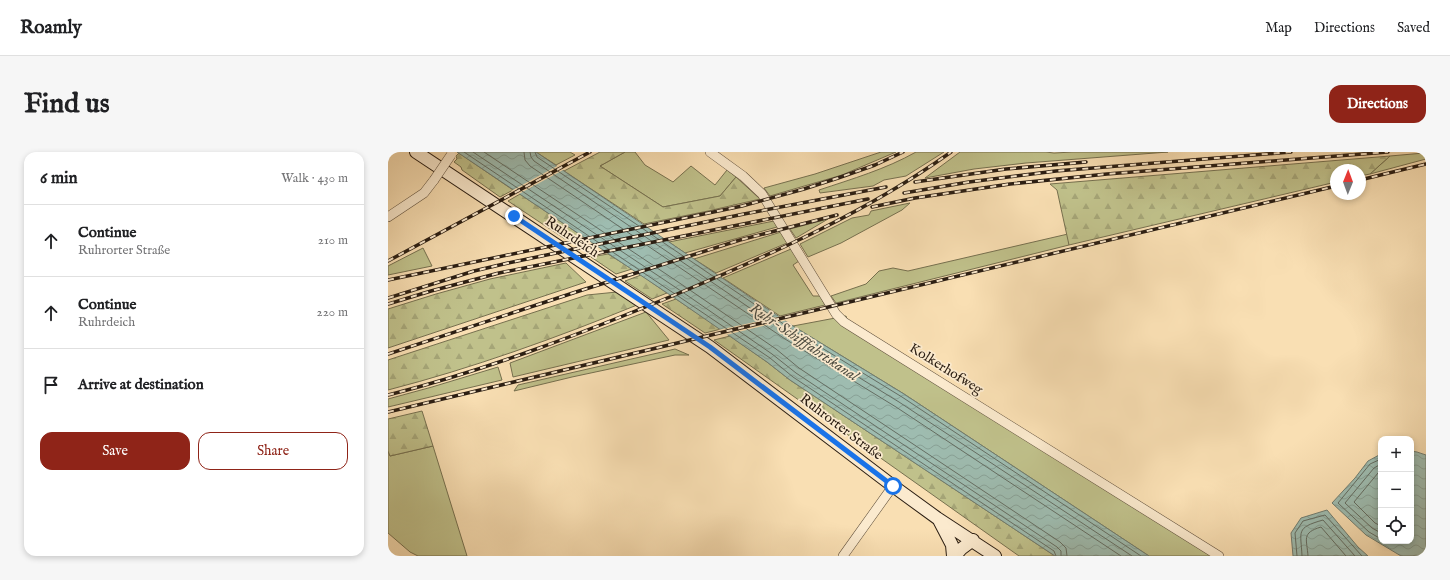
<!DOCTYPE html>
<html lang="en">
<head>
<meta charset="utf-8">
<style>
  body { margin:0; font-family:"IM FELL English",serif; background:#f6f6f6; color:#202124 }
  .controls { position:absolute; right:12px; bottom:12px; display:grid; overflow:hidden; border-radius:8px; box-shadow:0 2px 6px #0003 }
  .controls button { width:36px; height:36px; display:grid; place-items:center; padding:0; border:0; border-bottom:1px solid #e0e0e0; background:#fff; color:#202124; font:20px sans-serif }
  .compass { position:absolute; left:942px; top:12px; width:36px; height:36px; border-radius:50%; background:#fff; box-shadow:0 2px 6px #0003; rotate:1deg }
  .stop { position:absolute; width:12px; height:12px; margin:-9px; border:3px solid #1a73e8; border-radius:50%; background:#fff }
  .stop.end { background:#1a73e8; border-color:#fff; box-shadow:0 1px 4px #0008 }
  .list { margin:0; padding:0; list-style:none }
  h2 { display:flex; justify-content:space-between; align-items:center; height:52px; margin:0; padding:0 16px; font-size:17px }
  h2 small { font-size:13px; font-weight:400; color:#757577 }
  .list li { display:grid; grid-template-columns:26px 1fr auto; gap:12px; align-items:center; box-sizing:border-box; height:72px; padding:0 16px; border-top:1px solid #e0e0e0 }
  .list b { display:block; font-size:15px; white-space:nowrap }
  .list p { margin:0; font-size:13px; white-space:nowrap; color:#757577 }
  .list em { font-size:13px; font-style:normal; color:#757577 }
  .actions { display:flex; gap:8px; padding:12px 16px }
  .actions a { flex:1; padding:9px 0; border:1px solid #8f2418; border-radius:12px; text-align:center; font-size:14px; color:#8f2418 }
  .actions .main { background:#8f2418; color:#fff }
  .icon { flex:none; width:22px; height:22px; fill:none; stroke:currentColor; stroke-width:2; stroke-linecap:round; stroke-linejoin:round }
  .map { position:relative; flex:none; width:1038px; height:404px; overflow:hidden; border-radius:12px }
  header { display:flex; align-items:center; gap:24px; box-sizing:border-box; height:56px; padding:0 20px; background:#fff; border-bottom:1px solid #e0e0e0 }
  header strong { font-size:19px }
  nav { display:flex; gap:22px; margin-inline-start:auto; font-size:14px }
  .intro { display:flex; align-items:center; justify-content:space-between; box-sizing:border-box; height:96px; padding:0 24px }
  h1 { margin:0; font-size:28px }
  .button { padding:10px 18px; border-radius:12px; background:#8f2418; color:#fff; font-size:14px; font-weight:700 }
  main { display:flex; gap:24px; padding:0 24px }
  aside { flex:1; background:#fff; border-radius:12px; box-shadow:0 2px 6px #0003 }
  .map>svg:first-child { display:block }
  .green { fill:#c0c18b; stroke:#76704f }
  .forest { fill:url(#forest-firs); stroke:#76704f }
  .water { fill:url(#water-waves); stroke:#707d71 }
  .pier { fill:#f9dfb3 }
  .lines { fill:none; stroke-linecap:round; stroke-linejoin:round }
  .shore { stroke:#646d62; stroke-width:1 }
  .minor-casing { stroke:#5e4e3b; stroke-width:10 }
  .secondary-casing { stroke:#2b1e13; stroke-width:14 }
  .minor { stroke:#fbeace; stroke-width:9 }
  .secondary { stroke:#fbeace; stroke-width:12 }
  .rail-casing { stroke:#2b1e13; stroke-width:3.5 }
  .rail { stroke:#fbeace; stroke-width:2; stroke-dasharray:6; stroke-linecap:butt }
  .minor-bridge-casing { stroke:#5e4e3b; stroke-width:10; stroke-linecap:butt }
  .minor-bridge { stroke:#fbeace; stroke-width:9 }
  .route { stroke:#1a73e8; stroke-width:5 }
  .labels { text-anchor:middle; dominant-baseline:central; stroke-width:3.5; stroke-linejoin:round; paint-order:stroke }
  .street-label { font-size:14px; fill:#2b1e13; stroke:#fbeace }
  .water-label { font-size:15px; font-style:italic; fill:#4e4d42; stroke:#fbeace }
</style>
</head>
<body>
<header>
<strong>Roamly</strong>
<nav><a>Map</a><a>Directions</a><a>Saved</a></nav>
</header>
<div class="intro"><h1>Find us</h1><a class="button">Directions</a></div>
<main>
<aside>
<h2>6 min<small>Walk · 430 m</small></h2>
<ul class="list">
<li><svg class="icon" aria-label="ahead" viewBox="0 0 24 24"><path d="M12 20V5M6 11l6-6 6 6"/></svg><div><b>Continue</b><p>Ruhrorter Straße</p></div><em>210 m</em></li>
<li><svg class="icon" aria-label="ahead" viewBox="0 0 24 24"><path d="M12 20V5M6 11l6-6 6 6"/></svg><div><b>Continue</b><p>Ruhrdeich</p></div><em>220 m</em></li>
<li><svg class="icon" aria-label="arrive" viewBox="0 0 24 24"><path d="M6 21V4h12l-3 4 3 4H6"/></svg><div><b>Arrive at destination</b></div></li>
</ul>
<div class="actions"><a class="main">Save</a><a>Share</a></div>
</aside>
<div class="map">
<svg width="1038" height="404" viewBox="0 0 1038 404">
  <defs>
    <pattern id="forest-firs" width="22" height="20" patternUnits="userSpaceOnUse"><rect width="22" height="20" fill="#c0c18b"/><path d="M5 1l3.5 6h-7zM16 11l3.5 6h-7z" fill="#a5a577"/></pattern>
    <pattern id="water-waves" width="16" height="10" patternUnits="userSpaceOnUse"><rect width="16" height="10" fill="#9ebcb0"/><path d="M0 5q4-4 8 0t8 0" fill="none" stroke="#88a196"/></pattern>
  </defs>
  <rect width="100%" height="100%" fill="#f9dfb3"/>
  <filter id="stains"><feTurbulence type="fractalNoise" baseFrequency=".005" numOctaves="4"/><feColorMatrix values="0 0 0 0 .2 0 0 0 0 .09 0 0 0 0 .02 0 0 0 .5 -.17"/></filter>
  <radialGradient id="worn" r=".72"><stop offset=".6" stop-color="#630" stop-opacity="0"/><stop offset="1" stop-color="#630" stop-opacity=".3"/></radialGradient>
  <path class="green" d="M148,0H182L187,3L168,13Z
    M237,0H247L257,13L285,30L303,14L327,33L339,18L348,25L332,44L275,55L212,14Z
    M493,0H508L454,23L382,44L376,36L427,22Z
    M528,0H556L518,24L496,28L485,34L432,41L431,38C464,27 498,17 528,0Z
    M572,0H658L666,1L685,0H780L638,11L586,17L537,26Z
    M1036,1L1038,7L982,22L1002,4Z
    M522,51L514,58L453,91L420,105L412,92L464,66L481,63L483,59Z
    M440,67L408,86L402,77Z
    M386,69L389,75L297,101L281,90Z
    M393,80L399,91L328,121L306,107Z
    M680,82L681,93L448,151L443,144L478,132L491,119L505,116L520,119Z
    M35,96L44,114L0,123V114Z
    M403,97L411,109L405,113L425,144H432L437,153L392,164L335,126Z
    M258,160L281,188L125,225L122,211Z
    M458,164L460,170L835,404H761L516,242L405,174Z
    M287,197L301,203H287L184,225L126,239L130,233Z
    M110,215L114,228L0,255V247L44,235Z
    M45,294L79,404H30L22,400L0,381V299L2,304Z"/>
  <path class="forest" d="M212,0H237L212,14L275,55L332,44L348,25L372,47L320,59L256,72L176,19Z
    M71,1L125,38L112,45L74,18L73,15L66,10L69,7L68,4Z
    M1002,4L982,22L972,24V18H948V30L681,93L669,38L662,32Z
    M132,42L194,84L177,87L120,49Z
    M220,102L244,117L228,122L203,105Z
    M178,111L198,130L0,196V157L48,142L102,127Z
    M253,123L279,141L264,147L237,129Z
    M229,140L249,153C168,186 85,216 0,238V208L199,143Z
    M288,147L333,177L317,181L274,152Z
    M342,184L379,210L402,228L667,404H631L326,188Z
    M34,259L45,294L2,304L0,299V267Z"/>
  <path class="water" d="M69,0H148L405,174L516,242L761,404H667L402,228L379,210L288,147Z
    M1023,299L1029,300L1038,303V404H1013L978,383L944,351L967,326L980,309L993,302V389H1023Z
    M939,358L970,395L980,404H905L903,381L913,366Z"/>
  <path class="pier" d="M171,13L177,17L129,43L123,39Z
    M394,164L400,168L338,183L330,178Z"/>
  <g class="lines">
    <path class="shore" d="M76,0L290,144L382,206L405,225L666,399L668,404
      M85,0L293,139L384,202L408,221L669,395L673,399V404
      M96,0L296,134L388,197L411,216L672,390L678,396L679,404
      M136,0L137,8L142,14L397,187L508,255L733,404
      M142,0L143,5L146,9L400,182L511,250L744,404
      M147,0L149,5L403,177L514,245L753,404
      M993,307L982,312L950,351L981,380L993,387
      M993,312L986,316L957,351L984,376L993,381
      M993,319L990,321L966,350L987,371L993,374
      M909,404L907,381L915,369L937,363L974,404
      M914,404C913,379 907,376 935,368L967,404
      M920,404C919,387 913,381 933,375L958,404"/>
    <defs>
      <path id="minor" d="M322,0L355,24L374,42L448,162L456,170L831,404
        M0,65L36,41L46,28
        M455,404L505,334"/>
      <path id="secondary" d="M28,0L322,195L505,334L549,366L607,404
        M551,368L564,393L565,404
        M567,404L573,397L585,388"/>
    </defs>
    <use href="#minor" class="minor-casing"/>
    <use href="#secondary" class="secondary-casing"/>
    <use href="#minor" class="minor"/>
    <use href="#secondary" class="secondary"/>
    <defs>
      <path id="rail" d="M972,28L1038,12
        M527,30L618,17L698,10
        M516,41L581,30L668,19L903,0
        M484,55L527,46L622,32L719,22L1000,0
        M0,109L202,0
        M0,128L354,54L416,37L450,26L487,13L515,0
        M0,146L86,119L120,111L356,62L498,35
        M0,152L43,139L111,121L480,47
        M0,202L188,140L352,88L449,63
        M0,243C99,218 195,181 289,142C384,102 479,60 563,0
        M0,260L948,34"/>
    </defs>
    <use href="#rail" class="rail-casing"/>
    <use href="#rail" class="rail"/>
    <defs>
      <path id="minor-bridge" d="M46,28L63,3"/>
    </defs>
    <use href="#minor-bridge" class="minor-bridge-casing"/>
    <use href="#minor-bridge" class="minor-bridge"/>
  </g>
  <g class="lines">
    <path class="route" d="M126,64L322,195L505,334"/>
  </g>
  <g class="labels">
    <g class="street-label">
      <text transform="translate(184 85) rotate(34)">Ruhrdeich</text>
      <text transform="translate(558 217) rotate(32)">Kolkerhofweg</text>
      <text transform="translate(453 275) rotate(37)">Ruhrorter Straße</text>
    </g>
    <g class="water-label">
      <text transform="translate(416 190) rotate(34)">Ruhr-Schifffahrtskanal</text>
    </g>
  </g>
  <rect width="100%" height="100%" filter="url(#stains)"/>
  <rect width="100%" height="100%" fill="url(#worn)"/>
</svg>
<div class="controls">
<button>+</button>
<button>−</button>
<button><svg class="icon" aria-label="locate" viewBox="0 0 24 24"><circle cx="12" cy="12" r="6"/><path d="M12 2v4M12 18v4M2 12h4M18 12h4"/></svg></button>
</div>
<svg class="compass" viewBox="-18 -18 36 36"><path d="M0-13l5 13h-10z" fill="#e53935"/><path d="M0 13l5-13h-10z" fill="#757577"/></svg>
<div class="stop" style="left:505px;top:334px"></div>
<div class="stop end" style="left:126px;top:64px"></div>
</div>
</main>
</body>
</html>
